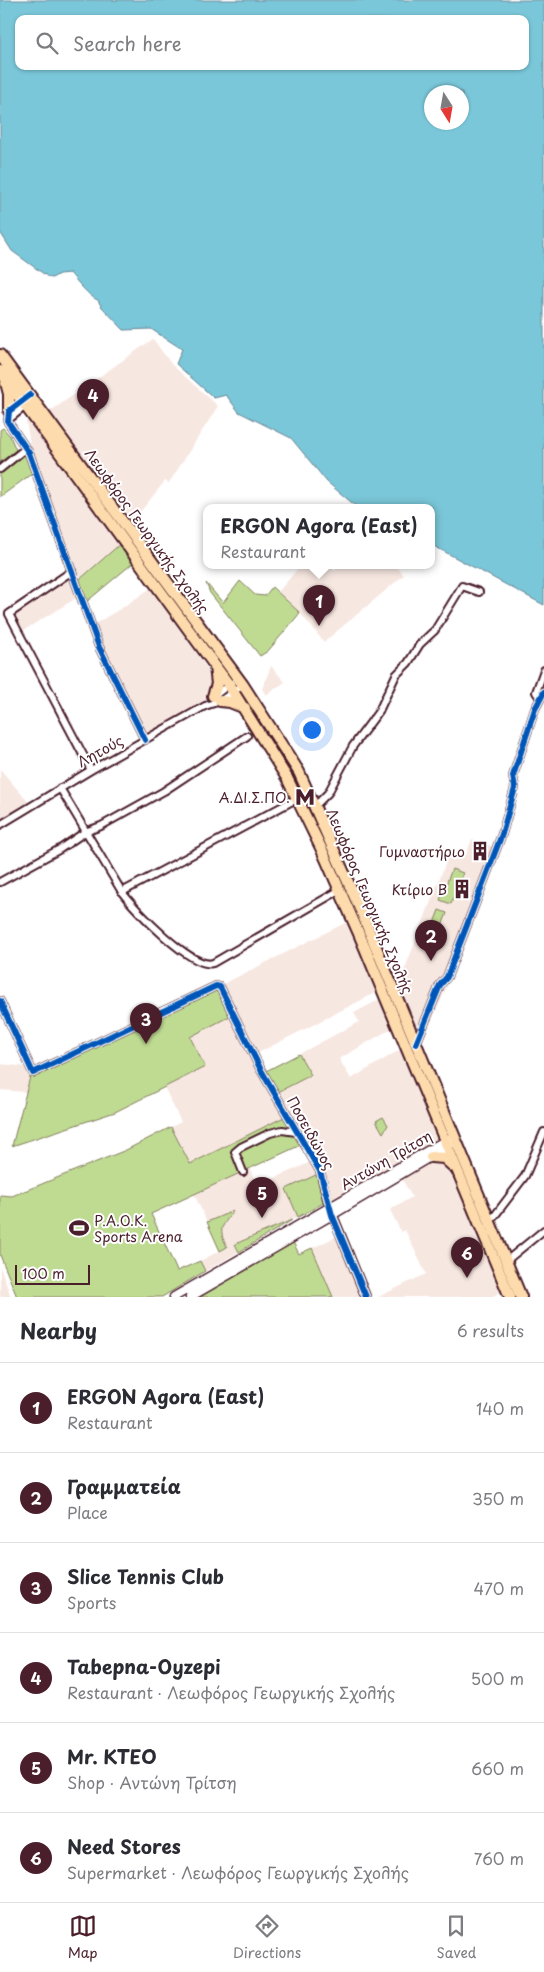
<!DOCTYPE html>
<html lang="en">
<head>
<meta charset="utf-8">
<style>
  body { margin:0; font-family:"Playpen Sans",sans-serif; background:#f7f7f7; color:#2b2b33 }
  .compass { position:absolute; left:424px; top:85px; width:45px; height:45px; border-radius:50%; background:#fff; box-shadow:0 1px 4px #0004; rotate:169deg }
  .scale { position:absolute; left:15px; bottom:12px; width:75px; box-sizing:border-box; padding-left:5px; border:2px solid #4a1f2b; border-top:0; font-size:14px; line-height:18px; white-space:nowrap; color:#4a1f2b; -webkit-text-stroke:4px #fff; paint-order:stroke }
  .you { position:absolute; left:311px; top:729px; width:18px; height:18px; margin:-12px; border:4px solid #fff; border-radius:50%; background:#1a73e8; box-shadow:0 0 0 8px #1a73e833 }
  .badge { display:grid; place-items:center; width:32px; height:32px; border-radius:50%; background:#4a1f2b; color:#fff; font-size:16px; font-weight:700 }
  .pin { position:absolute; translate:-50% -41px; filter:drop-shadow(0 1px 2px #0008) }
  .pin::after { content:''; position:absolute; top:26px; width:18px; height:15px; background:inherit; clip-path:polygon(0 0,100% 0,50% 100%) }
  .popup { position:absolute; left:203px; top:504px; width:232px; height:65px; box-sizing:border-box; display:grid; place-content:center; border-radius:10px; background:#fff; filter:drop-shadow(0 1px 4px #0005); font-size:16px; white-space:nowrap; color:#7c7c81 }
  .popup b { font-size:19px; color:#2b2b33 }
  .popup::after { content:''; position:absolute; left:50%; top:100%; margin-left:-10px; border:10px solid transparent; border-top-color:#fff }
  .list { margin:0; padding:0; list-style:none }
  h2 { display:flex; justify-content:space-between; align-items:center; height:65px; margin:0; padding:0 20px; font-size:21px }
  h2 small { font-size:16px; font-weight:400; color:#7c7c81 }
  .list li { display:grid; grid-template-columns:32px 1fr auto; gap:15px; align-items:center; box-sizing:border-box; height:90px; padding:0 20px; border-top:1px solid #e1e1e2 }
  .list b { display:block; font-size:19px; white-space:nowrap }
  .list p { margin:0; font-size:16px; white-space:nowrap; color:#7c7c81 }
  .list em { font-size:16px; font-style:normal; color:#7c7c81 }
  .icon { flex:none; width:28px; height:28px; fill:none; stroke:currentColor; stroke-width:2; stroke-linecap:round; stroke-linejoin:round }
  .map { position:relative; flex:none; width:544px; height:1297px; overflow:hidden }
  .search { position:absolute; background:#fff; box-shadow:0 1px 4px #0004; left:15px; right:15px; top:15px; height:55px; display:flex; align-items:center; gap:12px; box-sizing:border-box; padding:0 18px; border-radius:10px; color:#7c7c81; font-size:19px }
  .sheet { height:605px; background:#fff }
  nav { display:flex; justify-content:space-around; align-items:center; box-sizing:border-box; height:70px; border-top:1px solid #e1e1e2; background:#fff; font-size:14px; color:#7c7c81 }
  nav a { display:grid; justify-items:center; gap:2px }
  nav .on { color:#4a1f2b }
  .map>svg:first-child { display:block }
  .built { fill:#f7e7e1 }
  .green { fill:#bfdb92; stroke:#847d5e }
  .water { fill:#7ac7d9; stroke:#678493; fill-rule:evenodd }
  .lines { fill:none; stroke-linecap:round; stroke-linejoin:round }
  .minor-casing { stroke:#4a1f2b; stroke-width:10 }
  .tertiary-casing { stroke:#4a1f2b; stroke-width:11 }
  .primary-casing { stroke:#4a1f2b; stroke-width:14 }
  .minor { stroke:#fff; stroke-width:6 }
  .tertiary { stroke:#fff; stroke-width:8 }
  .primary { stroke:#fedbac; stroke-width:10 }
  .cycleway-casing { stroke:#fff; stroke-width:9 }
  .cycleway { stroke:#0057b8; stroke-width:6 }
  .labels { text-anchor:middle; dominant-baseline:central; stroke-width:4; stroke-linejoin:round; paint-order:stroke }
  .street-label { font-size:14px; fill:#4a1f2b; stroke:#fff }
  .poi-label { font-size:14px; fill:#4a1f2b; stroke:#fff; text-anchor:end }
</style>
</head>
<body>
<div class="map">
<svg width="544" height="1297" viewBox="0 0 544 1297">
  <rect width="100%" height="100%" fill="#fff"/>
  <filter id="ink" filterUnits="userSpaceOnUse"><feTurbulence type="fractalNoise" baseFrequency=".02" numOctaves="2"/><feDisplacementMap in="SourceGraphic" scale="10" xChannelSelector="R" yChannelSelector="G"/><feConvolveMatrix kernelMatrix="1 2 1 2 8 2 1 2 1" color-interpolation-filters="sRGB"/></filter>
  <g filter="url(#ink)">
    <path class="built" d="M153,339L172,365L218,406L169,483L165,481L133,521L45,415Z
      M28,420L120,544L78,581L31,450L26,421Z
      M301,565H327L335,571L340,565H395L404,575L324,642L300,613L278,592Z
      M68,568L78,597L21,632L8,612Z
      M151,588L189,641L214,679L212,692L206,699L146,738L120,685L123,682L106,654L93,625L120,609Z
      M271,666L285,682L266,695L262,689Z
      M0,769L30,804L0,823Z
      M472,839L499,849L445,991L422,1042L399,984L451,849L466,855Z
      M349,921L379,991L258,1053L238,1013L231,1016L286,1116L190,1165L171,1127L181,1122L164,1087L205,1067L190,1037L230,1016L221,985Z
      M382,998L394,1027L339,1059L351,1079L403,1048L436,1133L437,1138L435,1142L331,1200L322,1170L278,1092L310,1075L299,1054L359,1022L354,1013Z
      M0,1064L28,1067L30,1077L26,1092L0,1090Z
      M435,1158L448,1163L503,1290L492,1297H378L426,1274L405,1230L401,1232L390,1210L412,1197L402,1179Z
      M313,1161L318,1174L286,1189L298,1217L235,1244L239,1252L205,1271L200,1261L227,1247L221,1233V1229L232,1212L207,1222L194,1194L250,1169L257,1186Z
      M338,1236L364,1297H333L312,1248Z
      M0,1267L11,1297H0Z"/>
    <path class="green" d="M3,428L10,436L16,450L0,462V430Z
      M25,452L34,472L0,497V473Z
      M120,544L133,563L85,603L78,581Z
      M240,581L255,595L265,596L272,587L300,613L268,651L260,656L210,593L206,583L223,603Z
      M452,869L463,873L451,904L440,900Z
      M439,910L447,913L442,926L434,923Z
      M427,932L442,938L438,950L422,944Z
      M221,985L230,1008V1016L190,1037L205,1067L115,1112L12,1146L30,1077Z
      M299,1054L311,1075L278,1092L266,1071Z
      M286,1116L303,1144L151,1214L177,1271L200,1261L205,1271L162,1297H17L0,1255V1195L12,1196L126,1150L171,1127L190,1164Z
      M383,1117L388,1125L383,1133L376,1121Z
      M318,1174L327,1201L298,1217L286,1189Z
      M233,1211C221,1229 218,1227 227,1247L220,1251L207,1222Z
      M292,1220L239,1252L235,1244Z
      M293,1242L299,1254L312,1248L333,1297H198Z"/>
    <path class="water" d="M0,0H544V605L432,545V507H357L327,482L291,438L239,412L226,395L214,398L176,364L182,349L151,329L124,330L101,306L98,300C90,298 76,280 70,273L59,274L52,278L48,277L12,251L0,232ZM19,19H525V66H19ZM432,92H462V122H432Z"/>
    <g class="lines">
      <defs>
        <path id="minor" d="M25,399L9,411L8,422L29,453L99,647L145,740
          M8,420L28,404
          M0,469L26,448
          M72,571L9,614L91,770
          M213,697L231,683
          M540,698L536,692L544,670
          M60,788L122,892L298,798
          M315,806L328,793L353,746L379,711L396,675L408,663L420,644L435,630L462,586L479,592
          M0,825L91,770L205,706L220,701L243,685
          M0,882L60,849L85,832L101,826L164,791L247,736
          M122,892C134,909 193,970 213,963L340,890
          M0,1001L33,1073L216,986L220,987L261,1070L320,1171L329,1207
          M416,1044L440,985L447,977L502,834L515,788L513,776L535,709L544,692
          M243,1172L235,1152L241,1147L270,1133L282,1130L296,1132
          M490,1222L525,1176L544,1132
          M506,1261L544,1230"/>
        <path id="tertiary" d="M331,1211L366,1297
          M174,1297L448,1139
          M190,1297L332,1215L450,1145"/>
        <path id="primary" d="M0,355L243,685L299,772L361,911L521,1297
          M0,371L229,685L287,778L322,850L360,936L510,1297
          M6,383L9,394V411
          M213,696L217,684L215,667
          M220,701L230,702L245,708
          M431,1157L444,1158L454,1167"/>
      </defs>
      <use href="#minor" class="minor-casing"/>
      <use href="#tertiary" class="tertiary-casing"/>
      <use href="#primary" class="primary-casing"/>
      <use href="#minor" class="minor"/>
      <use href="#tertiary" class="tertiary"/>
      <use href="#primary" class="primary"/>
      <defs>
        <path id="cycleway" d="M30,395L9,411L8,422L29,453L99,647L145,740
          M0,1001L33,1073L216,986L220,987L261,1070L320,1171L332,1215L366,1297
          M416,1044L440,985L447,977L502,834L515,788L513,776L535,709L544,692"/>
      </defs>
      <use href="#cycleway" class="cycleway-casing"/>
      <use href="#cycleway" class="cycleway"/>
    </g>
  </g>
  <defs>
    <symbol id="metro-bare" viewBox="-9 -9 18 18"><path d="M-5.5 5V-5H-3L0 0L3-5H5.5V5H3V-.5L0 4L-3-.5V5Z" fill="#4a1f2b" stroke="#fff" stroke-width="2.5" paint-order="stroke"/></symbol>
    <symbol id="building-bare" viewBox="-9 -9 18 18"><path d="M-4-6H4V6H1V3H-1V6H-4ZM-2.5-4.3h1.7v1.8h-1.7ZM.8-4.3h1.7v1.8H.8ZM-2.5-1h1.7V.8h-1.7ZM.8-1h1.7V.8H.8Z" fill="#4a1f2b" stroke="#fff" stroke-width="2.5" paint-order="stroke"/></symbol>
    <symbol id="stadium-bare" viewBox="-9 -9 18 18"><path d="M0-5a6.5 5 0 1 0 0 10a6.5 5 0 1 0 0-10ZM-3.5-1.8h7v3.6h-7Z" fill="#4a1f2b" stroke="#fff" stroke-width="2.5" paint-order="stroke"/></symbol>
  </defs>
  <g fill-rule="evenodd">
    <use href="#metro-bare" x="291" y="783" width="28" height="28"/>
    <use href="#building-bare" x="466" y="837" width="28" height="28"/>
    <use href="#building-bare" x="448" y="875" width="28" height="28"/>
    <use href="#stadium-bare" x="65" y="1214" width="28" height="28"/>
  </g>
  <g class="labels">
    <g class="street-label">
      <text transform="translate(147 531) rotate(54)">Λεωφόρος Γεωργικής Σχολής</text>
      <text transform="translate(100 751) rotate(-29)">Λητούς</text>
      <text transform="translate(370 901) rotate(67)">Λεωφόρος Γεωργικής Σχολής</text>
      <text transform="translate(311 1133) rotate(61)">Ποσειδώνος</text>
      <text transform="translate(386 1160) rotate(-30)">Αντώνη Τρίτση</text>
    </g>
    <g class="poi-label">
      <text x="290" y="797">Α.ΔΙ.Σ.ΠΟ.</text>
      <text x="465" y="851">Γυμναστήριο</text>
      <text x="447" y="889">Κτίριο Β</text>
      <text x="94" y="1220" text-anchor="start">P.A.O.K.<tspan x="94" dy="16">Sports Arena</tspan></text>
    </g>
  </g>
</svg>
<svg class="compass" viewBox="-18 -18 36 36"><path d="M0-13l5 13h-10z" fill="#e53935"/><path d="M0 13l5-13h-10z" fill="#7c7c81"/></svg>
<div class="scale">100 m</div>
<div class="you"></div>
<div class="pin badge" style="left:319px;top:626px">1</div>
<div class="popup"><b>ERGON Agora (East)</b>Restaurant</div>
<div class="pin badge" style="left:431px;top:961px">2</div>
<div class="pin badge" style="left:146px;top:1044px">3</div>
<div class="pin badge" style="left:93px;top:420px">4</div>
<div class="pin badge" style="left:262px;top:1218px">5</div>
<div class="pin badge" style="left:467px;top:1278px">6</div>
<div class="search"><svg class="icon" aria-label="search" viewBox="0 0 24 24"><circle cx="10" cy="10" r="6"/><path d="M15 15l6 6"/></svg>Search here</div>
</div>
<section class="sheet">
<h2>Nearby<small>6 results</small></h2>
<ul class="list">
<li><span class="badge">1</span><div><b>ERGON Agora (East)</b><p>Restaurant</p></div><em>140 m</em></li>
<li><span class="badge">2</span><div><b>Γραμματεία</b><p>Place</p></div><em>350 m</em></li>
<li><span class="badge">3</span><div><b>Slice Tennis Club</b><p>Sports</p></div><em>470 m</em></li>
<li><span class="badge">4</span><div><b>Tabepna-Oyzepi</b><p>Restaurant · Λεωφόρος Γεωργικής Σχολής</p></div><em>500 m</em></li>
<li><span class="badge">5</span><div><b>Mr. KTEO</b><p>Shop · Αντώνη Τρίτση</p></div><em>660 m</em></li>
<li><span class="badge">6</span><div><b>Need Stores</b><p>Supermarket · Λεωφόρος Γεωργικής Σχολής</p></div><em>760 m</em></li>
</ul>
</section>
<nav>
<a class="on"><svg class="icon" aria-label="map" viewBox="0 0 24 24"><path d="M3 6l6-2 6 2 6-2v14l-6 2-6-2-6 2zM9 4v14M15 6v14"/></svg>Map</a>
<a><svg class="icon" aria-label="directions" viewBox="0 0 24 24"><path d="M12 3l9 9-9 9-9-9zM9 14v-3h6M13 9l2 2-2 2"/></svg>Directions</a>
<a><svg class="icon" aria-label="saved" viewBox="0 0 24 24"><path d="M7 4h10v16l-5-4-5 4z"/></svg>Saved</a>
</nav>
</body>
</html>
